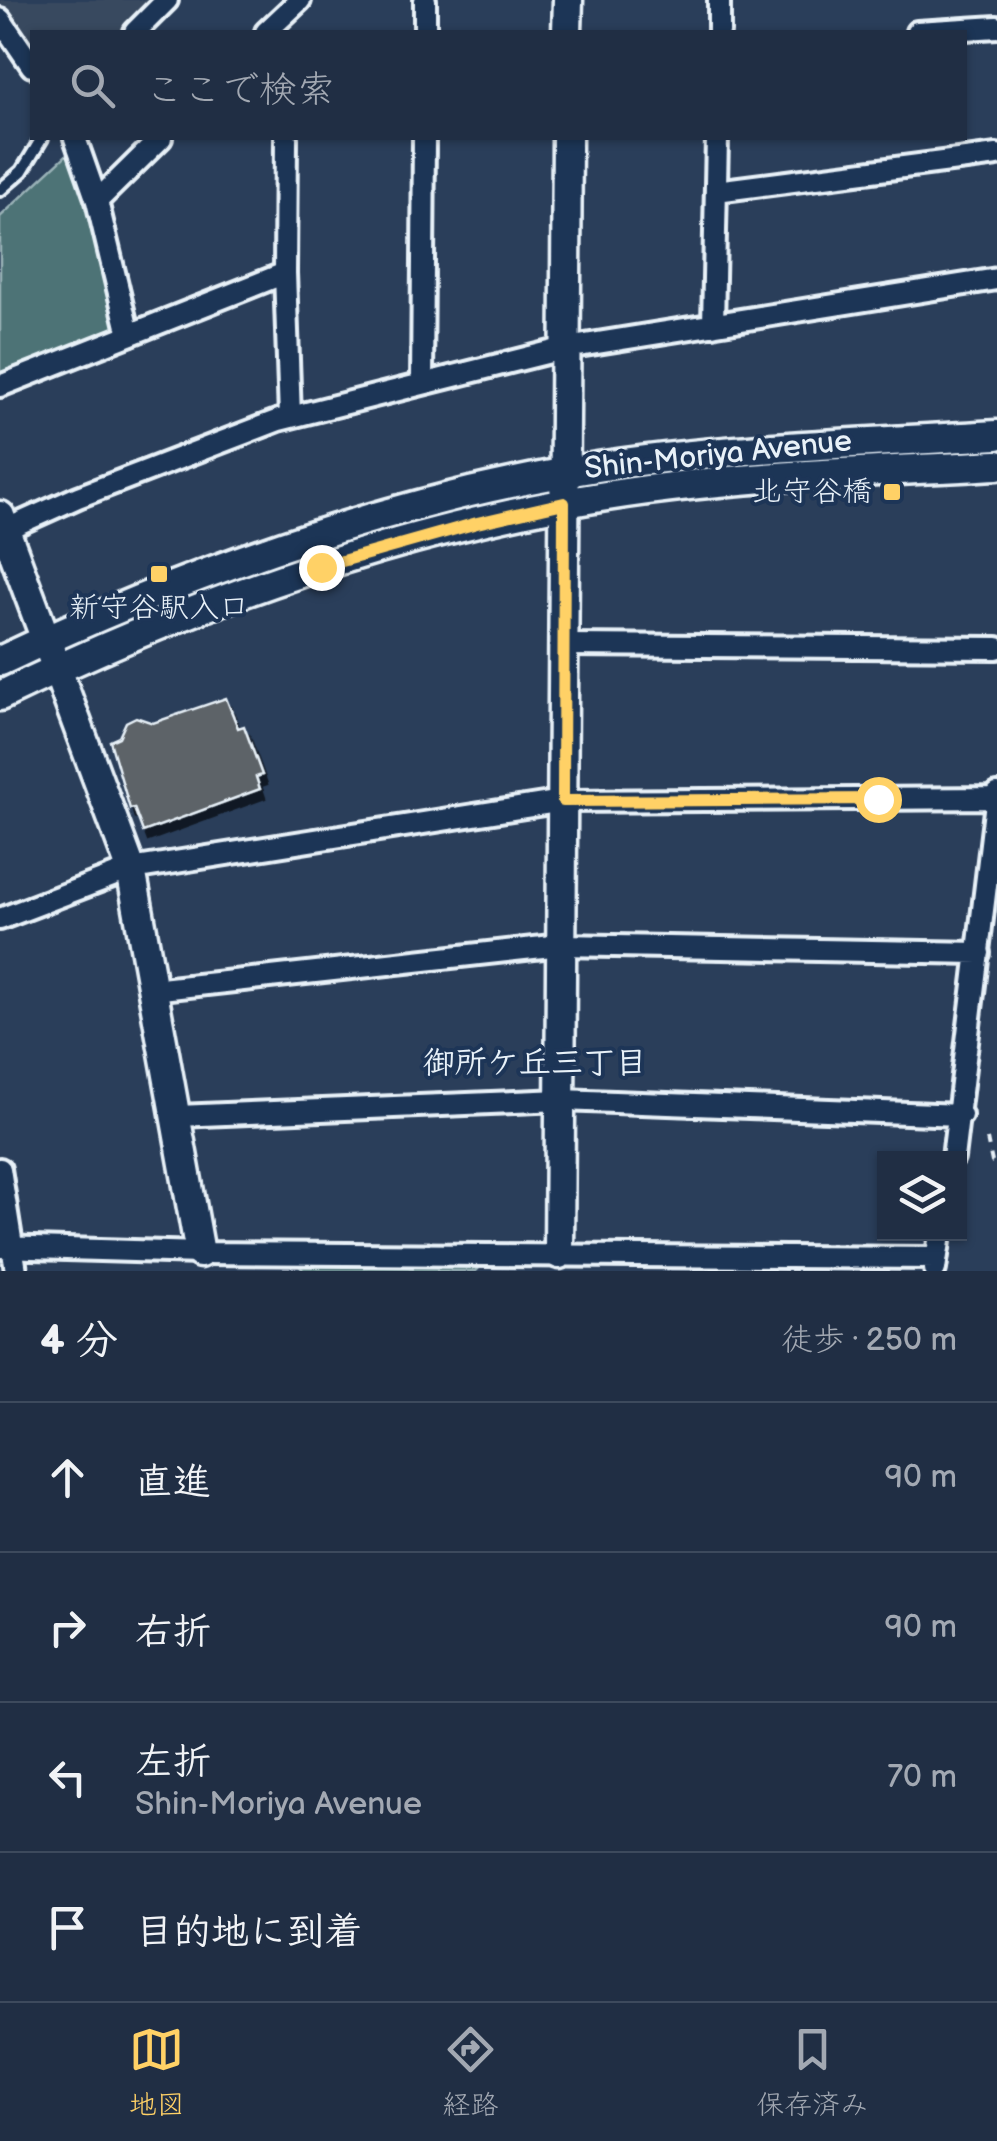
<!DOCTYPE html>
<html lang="ja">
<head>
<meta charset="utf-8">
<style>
  body { margin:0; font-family:"Balsamiq Sans","Klee One",sans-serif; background:#28364b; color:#f1f3f6 }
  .controls { position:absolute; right:30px; bottom:30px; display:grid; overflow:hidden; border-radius:0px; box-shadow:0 2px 8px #0004 }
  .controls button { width:90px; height:90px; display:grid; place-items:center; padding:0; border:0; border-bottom:2px solid #3d4a5d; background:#202e44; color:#f1f3f6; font:50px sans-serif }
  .stop { position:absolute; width:30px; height:30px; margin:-22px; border:8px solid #ffd166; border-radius:50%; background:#fff }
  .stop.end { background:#ffd166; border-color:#fff; box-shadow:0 2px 10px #0008 }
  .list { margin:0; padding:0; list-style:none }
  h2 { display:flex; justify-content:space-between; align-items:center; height:130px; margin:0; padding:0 40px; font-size:42px }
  h2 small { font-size:32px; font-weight:400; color:#a2a8b2 }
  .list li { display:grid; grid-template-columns:65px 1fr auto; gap:30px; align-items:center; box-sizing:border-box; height:150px; padding:0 40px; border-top:2px solid #3d4a5d }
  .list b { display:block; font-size:38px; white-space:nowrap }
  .list p { margin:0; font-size:32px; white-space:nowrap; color:#a2a8b2 }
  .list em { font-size:32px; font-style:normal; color:#a2a8b2 }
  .icon { flex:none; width:55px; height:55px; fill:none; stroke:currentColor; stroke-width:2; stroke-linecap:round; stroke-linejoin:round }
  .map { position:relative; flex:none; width:997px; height:1271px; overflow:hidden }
  .search { position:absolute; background:#202e44; box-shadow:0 2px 8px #0004; left:30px; right:30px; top:30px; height:110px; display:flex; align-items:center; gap:25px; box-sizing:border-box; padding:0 35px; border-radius:0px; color:#a2a8b2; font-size:38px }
  .sheet { height:730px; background:#202e44 }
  nav { display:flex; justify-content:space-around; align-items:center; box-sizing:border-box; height:140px; border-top:2px solid #3d4a5d; background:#202e44; font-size:28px; color:#a2a8b2 }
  nav a { display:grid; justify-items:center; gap:5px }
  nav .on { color:#ffd166 }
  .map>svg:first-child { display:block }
  .built { fill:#39495e }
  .green { fill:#4d7376; stroke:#9ab2b7; stroke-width:2.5 }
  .building { fill:#5d6368; stroke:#e8f1f8; stroke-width:2.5; filter:url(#shadow) }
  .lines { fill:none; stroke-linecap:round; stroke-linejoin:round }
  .lane-casing { stroke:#e8f1f8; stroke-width:18 }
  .street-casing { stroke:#e8f1f8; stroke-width:28 }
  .secondary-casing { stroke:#e8f1f8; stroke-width:35 }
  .path { stroke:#e8f1f8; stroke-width:4; stroke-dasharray:8 8; stroke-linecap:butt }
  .lane { stroke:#1d3557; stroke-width:10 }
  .street { stroke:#1d3557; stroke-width:20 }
  .secondary { stroke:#1d3557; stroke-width:28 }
  .route { stroke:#ffd166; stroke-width:12 }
  .poi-dot { fill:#ffd166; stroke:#1d3557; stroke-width:4 }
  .labels { text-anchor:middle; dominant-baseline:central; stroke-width:8; stroke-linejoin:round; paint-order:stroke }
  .street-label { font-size:30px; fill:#e8f1f8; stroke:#1d3557 }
  .poi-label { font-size:30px; fill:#e8f1f8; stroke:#1d3557; text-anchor:end }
  .neighbourhood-label { font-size:32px; font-weight:bold; fill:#e8f1f8; stroke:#1d3557 }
</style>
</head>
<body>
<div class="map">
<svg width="997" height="1271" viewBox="0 0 997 1271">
  <defs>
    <filter id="shadow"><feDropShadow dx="5" dy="9" stdDeviation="0" flood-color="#0009"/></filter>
  </defs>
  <rect width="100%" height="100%" fill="#2a3e5a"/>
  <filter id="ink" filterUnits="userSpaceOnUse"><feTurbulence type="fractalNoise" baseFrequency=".01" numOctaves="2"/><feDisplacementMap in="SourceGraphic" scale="20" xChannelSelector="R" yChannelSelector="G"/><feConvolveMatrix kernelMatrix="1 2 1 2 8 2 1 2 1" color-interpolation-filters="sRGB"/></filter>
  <g filter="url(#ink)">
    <path class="built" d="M0,0H173L139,32H32V84L0,38Z"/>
    <path class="green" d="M78,144L129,335L0,377V217Z
      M286,1251L495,1253L476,1271H304Z"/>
    <path class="building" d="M226,698L238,728L244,726L262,775L256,777L260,789L143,832L134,808L130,809L110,741L119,737L126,722L136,717L153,723Z"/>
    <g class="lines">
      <defs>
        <path id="lane" d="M0,190L22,171L42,138"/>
        <path id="street" d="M0,19L32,66
          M135,32L167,0
          M266,32L300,0
          M425,32V0
          M719,32V0
          M917,32L997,27
          M75,138L97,201
          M286,138L285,273L290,417
          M716,191L997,155
          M713,325L717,138
          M129,335L97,201L161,138
          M422,384L424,138
          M0,386L285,273
          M0,532L78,497L279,420L566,348L997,279
          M564,645L997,648
          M0,919L131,869L563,801L997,798
          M152,990L561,945L979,953
          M178,1116L561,1100L961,1115
          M953,1158L997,794
          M0,1169L16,1271
          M0,1247L200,1253L936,1258
          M935,1269L940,1234"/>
        <path id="secondary" d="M567,32L568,0
          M0,516L131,869L200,1253
          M0,661C180,576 370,507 567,472C708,447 854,444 997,435
          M0,696C179,609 370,540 566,503C708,476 853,473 997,465
          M559,1254L567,138"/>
      </defs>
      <use href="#lane" class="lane-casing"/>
      <use href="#street" class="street-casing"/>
      <use href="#secondary" class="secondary-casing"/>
      <path class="path" d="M987,1139L992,1162L996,1164L997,1161"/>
      <use href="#lane" class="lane"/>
      <use href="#street" class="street"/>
      <use href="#secondary" class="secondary"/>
    </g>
  </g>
  <g class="lines" filter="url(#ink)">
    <path class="route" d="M321,567L477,523L564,503L563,801L878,799"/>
  </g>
  <g class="poi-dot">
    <rect x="882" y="482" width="20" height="20" rx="5"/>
    <rect x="149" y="564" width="20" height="20" rx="5"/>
  </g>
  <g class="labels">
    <g class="street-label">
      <text transform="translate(718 455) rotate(-6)">Shin-Moriya Avenue</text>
    </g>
    <g class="poi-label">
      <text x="872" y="492">北守谷橋</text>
      <text x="159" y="608" text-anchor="middle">新守谷駅入口</text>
    </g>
    <g class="neighbourhood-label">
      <text x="535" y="1063">御所ケ丘三丁目</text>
    </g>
  </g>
</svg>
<div class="controls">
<button><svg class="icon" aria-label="layers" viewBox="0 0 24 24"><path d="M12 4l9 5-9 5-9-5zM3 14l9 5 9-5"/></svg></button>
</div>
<div class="stop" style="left:878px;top:799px"></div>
<div class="stop end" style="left:321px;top:567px"></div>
<div class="search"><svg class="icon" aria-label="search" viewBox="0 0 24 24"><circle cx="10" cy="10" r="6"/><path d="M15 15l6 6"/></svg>ここで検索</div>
</div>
<section class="sheet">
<h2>4 分<small>徒歩 · 250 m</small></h2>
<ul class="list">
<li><svg class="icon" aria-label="ahead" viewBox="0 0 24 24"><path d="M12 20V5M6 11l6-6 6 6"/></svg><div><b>直進</b></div><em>90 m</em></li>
<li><svg class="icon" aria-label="right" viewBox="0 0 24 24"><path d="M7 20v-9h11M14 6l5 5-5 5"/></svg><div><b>右折</b></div><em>90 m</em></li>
<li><svg class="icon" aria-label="left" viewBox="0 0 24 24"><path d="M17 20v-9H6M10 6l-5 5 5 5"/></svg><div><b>左折</b><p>Shin-Moriya Avenue</p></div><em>70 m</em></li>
<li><svg class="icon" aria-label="arrive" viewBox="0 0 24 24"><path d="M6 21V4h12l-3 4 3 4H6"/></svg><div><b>目的地に到着</b></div></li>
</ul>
</section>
<nav>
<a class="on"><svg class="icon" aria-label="map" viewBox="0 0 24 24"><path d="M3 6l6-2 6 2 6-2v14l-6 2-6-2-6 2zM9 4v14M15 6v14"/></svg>地図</a>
<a><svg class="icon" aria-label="directions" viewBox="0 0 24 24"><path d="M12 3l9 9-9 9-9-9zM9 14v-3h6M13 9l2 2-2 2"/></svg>経路</a>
<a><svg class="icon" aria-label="saved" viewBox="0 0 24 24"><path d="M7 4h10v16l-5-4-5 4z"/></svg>保存済み</a>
</nav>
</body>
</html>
